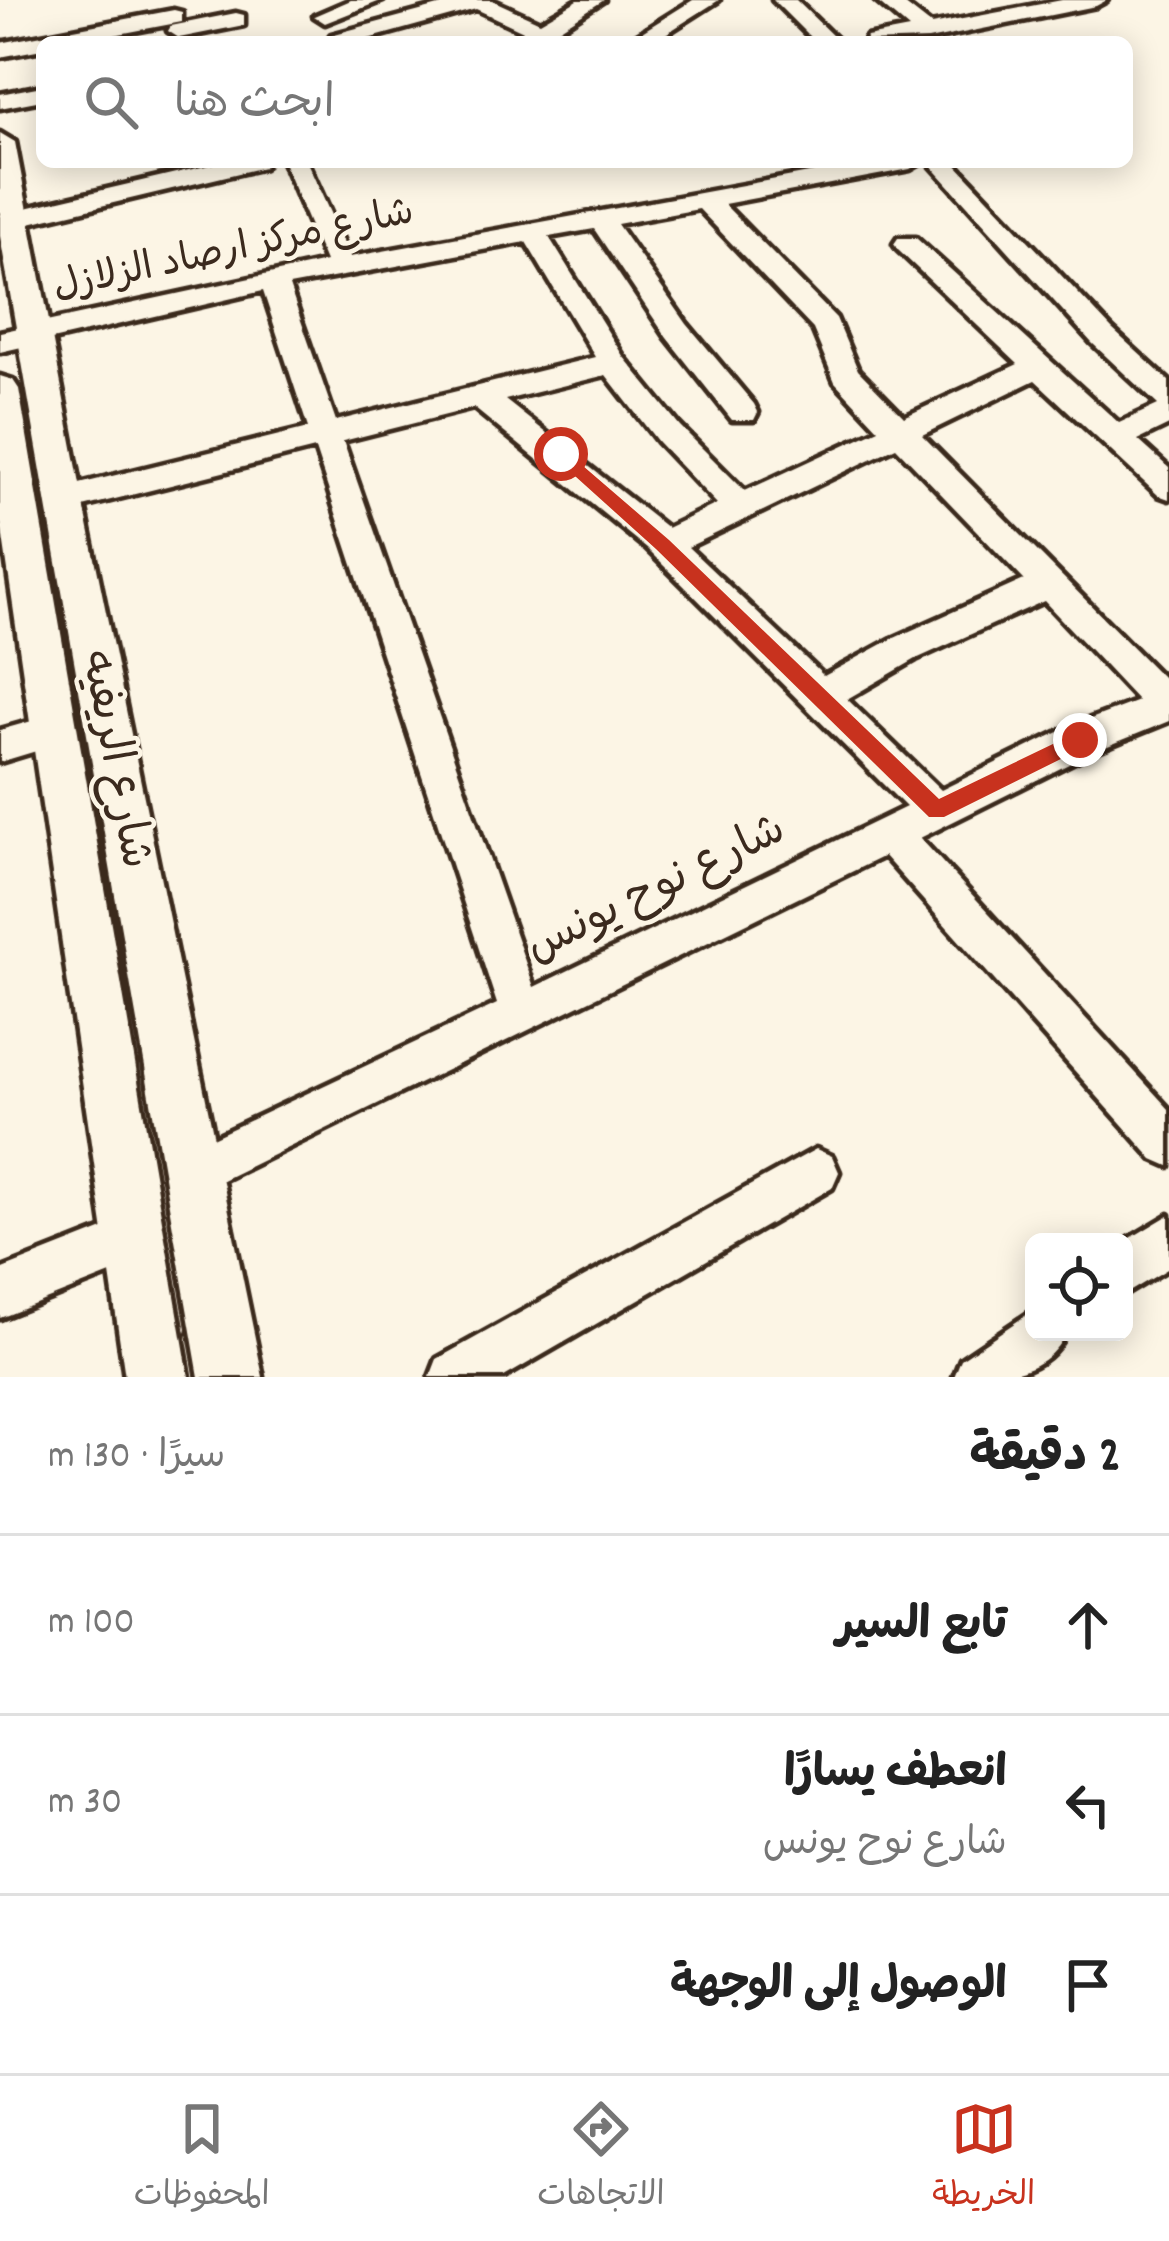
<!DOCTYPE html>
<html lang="ar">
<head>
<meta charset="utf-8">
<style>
  body { margin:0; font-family:Dekko,"Playpen Sans Arabic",sans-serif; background:#f2f2f2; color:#222; direction:rtl }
  .controls { position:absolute; right:36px; bottom:36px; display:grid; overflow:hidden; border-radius:18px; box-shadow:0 6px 30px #0003 }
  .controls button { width:108px; height:108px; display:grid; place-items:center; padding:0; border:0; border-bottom:3px solid #e0e0e0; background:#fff; color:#222; font:60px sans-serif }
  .stop { position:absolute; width:36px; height:36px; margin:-27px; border:9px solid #c8321e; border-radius:50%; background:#fff }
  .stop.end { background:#c8321e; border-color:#fff; box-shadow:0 3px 12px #0008 }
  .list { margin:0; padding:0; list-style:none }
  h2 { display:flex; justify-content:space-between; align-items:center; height:156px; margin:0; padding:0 48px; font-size:51px }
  h2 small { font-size:39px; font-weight:400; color:#767676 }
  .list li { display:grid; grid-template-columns:78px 1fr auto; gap:36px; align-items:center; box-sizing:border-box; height:180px; padding:0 48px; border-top:3px solid #e0e0e0 }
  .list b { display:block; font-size:45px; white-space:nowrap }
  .list p { margin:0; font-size:39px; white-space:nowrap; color:#767676 }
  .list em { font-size:39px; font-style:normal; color:#767676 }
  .icon { flex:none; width:66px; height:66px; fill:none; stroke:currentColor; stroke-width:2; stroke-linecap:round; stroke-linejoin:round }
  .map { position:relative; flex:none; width:1169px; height:1377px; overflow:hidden; direction:ltr }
  .search { position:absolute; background:#fff; box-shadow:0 6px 30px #0003; left:36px; right:36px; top:36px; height:132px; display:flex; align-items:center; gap:30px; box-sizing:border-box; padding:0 42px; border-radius:18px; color:#767676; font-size:45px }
  .sheet { height:696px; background:#fff }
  nav { display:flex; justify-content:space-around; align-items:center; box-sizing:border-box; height:168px; border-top:3px solid #e0e0e0; background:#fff; font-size:33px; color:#767676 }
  nav a { display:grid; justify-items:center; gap:6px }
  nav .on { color:#c8321e }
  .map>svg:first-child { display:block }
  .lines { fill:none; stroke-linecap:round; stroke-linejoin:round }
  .minor-casing { stroke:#3b2a1e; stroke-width:9 }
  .tertiary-casing { stroke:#3b2a1e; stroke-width:9 }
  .minor { fill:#fcf5e5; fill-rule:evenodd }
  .tertiary { fill:#fcf5e5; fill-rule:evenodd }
  .route { fill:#c8321e }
  .labels { text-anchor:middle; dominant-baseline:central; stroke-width:9; stroke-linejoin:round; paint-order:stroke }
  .far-street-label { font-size:39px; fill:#3b2a1e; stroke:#fcf5e5 }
  .street-label { font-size:45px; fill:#3b2a1e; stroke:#fcf5e5 }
</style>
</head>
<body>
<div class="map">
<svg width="1169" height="1377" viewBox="0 0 1169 1377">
  <rect width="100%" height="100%" fill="#fcf5e5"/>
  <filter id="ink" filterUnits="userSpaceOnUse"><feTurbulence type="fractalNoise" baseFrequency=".00833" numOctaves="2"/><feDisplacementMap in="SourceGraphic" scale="24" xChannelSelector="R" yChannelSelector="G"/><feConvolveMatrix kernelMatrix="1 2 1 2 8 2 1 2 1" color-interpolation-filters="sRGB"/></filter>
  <g filter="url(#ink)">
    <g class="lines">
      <defs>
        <path id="minor" d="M351,0H383L325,23L314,16Z
          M461,0H492L540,22L578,0H604L557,30L576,42H547L476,9L357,42L328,40L331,35Z
          M693,0H719L653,42H626Z
          M773,0H796L839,42H815Z
          M875,0H899L931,25L1062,0H1107L1096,6L928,40L864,42L867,37L909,29Z
          M174,10L182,12V22L77,42H42V49L0,57V43Z
          M236,13L244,15V25L179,38L168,31L171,26Z
          M42,86V100L0,108V94Z
          M223,162H267L264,167L13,227L0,219L13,211Z
          M283,162H307L350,257L869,162H922L910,169L724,204L836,318L858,370L904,417L1018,364L898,250L894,244L898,238H916L1119,423L1158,405L1092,343L928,162H954L1112,329L1169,381V425L1138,440L1169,468V499L1158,495L1035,380L922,435L1169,684V721L1093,752L920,838L1169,1109V1166L1153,1159L884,856L208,1187L192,1194L176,1187L169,1171L176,1155L497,1004L315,449L63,512L52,509L47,500L52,491L63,488L308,428L263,291L0,352V332L325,262ZM699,209L813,329L835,382L879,429L745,491L680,426L623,356L549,237L594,229L667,338L732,420H754L758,412L754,404L687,324L617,224ZM526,242L595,357L336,421L289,286ZM606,375L658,442L717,504L667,528L505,400ZM474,408L647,549L906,807L534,987L343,441ZM896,447L1024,580L892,639L824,676L688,547ZM1044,601L1138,701L1067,728L941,790L847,699L916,659Z
          M53,715L66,720L71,731L66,742L0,762V730Z
          M816,1149L832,1156L839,1172L832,1188L504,1377H430L437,1359Z
          M1169,1215V1268L1124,1295V1242Z
          M134,1217L151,1224L158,1241L151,1258L0,1318V1270Z
          M1034,1310V1332H1066C1045,1377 999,1377 954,1377L961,1359Z"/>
        <path id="tertiary" d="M0,133L15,142L83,500L263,1377H199L0,236Z
          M0,376L13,380L19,389L189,1377H125L0,516Z"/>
      </defs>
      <use href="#minor" class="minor-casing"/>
      <use href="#tertiary" class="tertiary-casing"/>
      <use href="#minor" class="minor"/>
      <use href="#tertiary" class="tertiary"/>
    </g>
  </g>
  <path class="route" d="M561,447L669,540L939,799L1080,731L1090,740L1087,746L944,817H929L656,549L555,458L553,454Z"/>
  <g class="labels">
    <g class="far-street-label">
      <text transform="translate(234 252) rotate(-12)">شارع مركز ارصاد الزلازل</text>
    </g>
    <g class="street-label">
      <text transform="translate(113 760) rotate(79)">شارع الريفيه</text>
      <text transform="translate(657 891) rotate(-26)">شارع نوح يونس</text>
    </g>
  </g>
</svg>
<div class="controls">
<button><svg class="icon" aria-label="locate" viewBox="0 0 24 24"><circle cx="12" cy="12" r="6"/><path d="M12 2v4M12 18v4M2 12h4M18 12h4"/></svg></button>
</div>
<div class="stop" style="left:561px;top:454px"></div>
<div class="stop end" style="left:1080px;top:740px"></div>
<div class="search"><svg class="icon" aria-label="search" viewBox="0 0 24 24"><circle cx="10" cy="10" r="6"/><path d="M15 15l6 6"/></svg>ابحث هنا</div>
</div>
<section class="sheet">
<h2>2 دقيقة<small>سيرًا · 130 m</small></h2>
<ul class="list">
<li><svg class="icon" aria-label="ahead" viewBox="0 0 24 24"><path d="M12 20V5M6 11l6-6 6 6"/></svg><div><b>تابع السير</b></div><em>100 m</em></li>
<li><svg class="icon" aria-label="left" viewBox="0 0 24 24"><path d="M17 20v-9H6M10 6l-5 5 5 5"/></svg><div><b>انعطف يسارًا</b><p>شارع نوح يونس</p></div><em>30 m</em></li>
<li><svg class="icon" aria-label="arrive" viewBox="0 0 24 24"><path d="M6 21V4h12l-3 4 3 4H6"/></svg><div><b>الوصول إلى الوجهة</b></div></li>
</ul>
</section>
<nav>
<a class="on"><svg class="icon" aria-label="map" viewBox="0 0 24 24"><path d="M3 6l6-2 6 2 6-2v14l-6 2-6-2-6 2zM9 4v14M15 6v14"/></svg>الخريطة</a>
<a><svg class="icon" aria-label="directions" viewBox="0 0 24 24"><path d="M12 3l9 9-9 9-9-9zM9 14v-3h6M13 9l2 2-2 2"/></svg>الاتجاهات</a>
<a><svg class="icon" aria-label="saved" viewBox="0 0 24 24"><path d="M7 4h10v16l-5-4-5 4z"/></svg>المحفوظات</a>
</nav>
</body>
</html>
